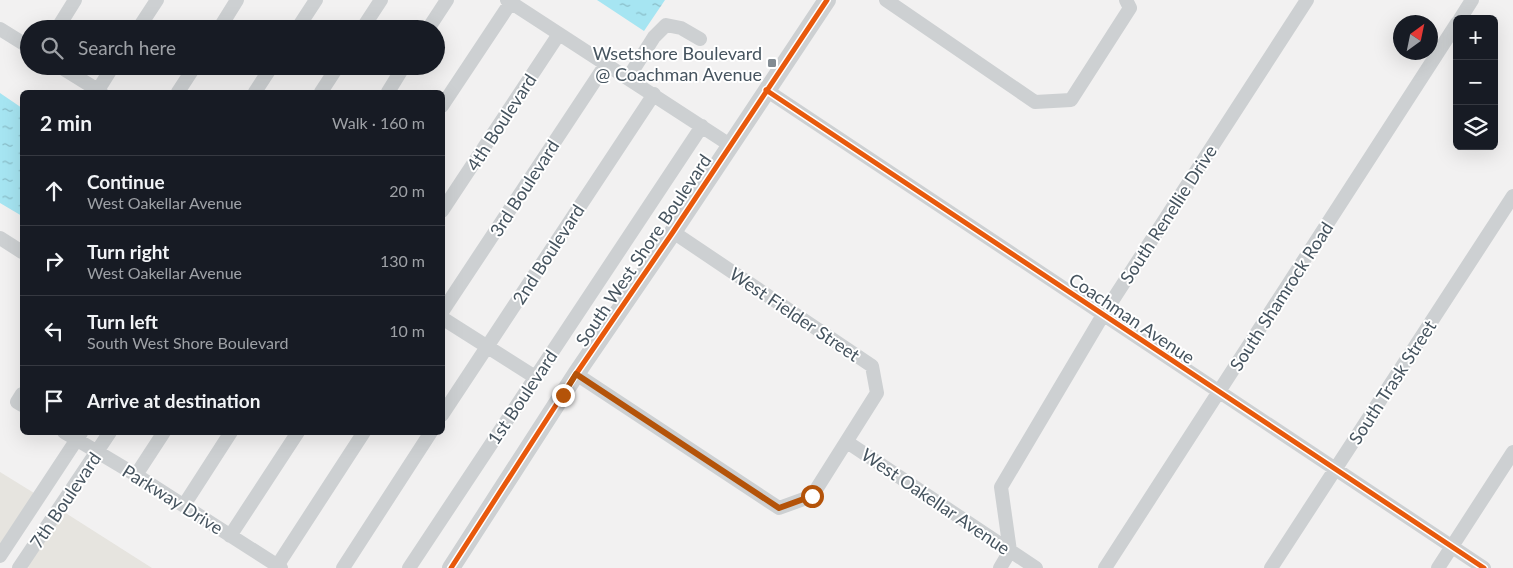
<!DOCTYPE html>
<html lang="en">
<head>
<meta charset="utf-8">
<style>
  body { margin:0; font-family:Lato,sans-serif; background:#242831; color:#f1f3f6 }
  .controls { position:absolute; right:15px; top:15px; display:grid; overflow:hidden; border-radius:8px; box-shadow:0 5px 20px #0002 }
  .controls button { width:45px; height:45px; display:grid; place-items:center; padding:0; border:0; border-bottom:1px solid #363941; background:#171b24; color:#f1f3f6; font:25px sans-serif }
  .compass { position:absolute; left:1393px; top:15px; width:45px; height:45px; border-radius:50%; background:#171b24; box-shadow:0 5px 20px #0002; rotate:33deg }
  .stop { position:absolute; width:15px; height:15px; margin:-11px; border:4px solid #b45309; border-radius:50%; background:#fff }
  .stop.end { background:#b45309; border-color:#fff; box-shadow:0 1px 5px #0008 }
  .list { margin:0; padding:0; list-style:none }
  h2 { display:flex; justify-content:space-between; align-items:center; height:65px; margin:0; padding:0 20px; font-size:21px }
  h2 small { font-size:16px; font-weight:400; color:#9ea1a6 }
  .list li { display:grid; grid-template-columns:32px 1fr auto; gap:15px; align-items:center; box-sizing:border-box; height:70px; padding:0 20px; border-top:1px solid #363941 }
  .list b { display:block; font-size:19px; white-space:nowrap }
  .list p { margin:0; font-size:16px; white-space:nowrap; color:#9ea1a6 }
  .list em { font-size:16px; font-style:normal; color:#9ea1a6 }
  .icon { flex:none; width:28px; height:28px; fill:none; stroke:currentColor; stroke-width:2; stroke-linecap:round; stroke-linejoin:round }
  .map { position:relative; flex:none; width:1513px; height:568px; overflow:hidden }
  .search { position:absolute; background:#171b24; box-shadow:0 5px 20px #0002; left:20px; top:20px; width:425px; height:55px; display:flex; align-items:center; gap:12px; box-sizing:border-box; padding:0 18px; border-radius:28px; color:#9ea1a6; font-size:19px }
  .panel { position:absolute; background:#171b24; box-shadow:0 5px 20px #0002; left:20px; top:90px; width:425px; height:345px; border-radius:8px }
  .map>svg:first-child { display:block }
  .commercial { fill:#e6e4df }
  .water { fill:url(#water-ripples) }
  .lines { fill:none; stroke-linecap:round; stroke-linejoin:round }
  .minor { stroke:#cdd0d2; stroke-width:14 }
  .tertiary { stroke:#cdd0d2; stroke-width:18 }
  .cycleway-casing { stroke:#fff; stroke-width:8 }
  .cycleway { stroke:#e8590c; stroke-width:5 }
  .route { stroke:#b45309; stroke-width:6 }
  .poi-dot { fill:#828b92; stroke:#fff; stroke-width:2 }
  .labels { text-anchor:middle; dominant-baseline:central; stroke-width:4; stroke-linejoin:round; paint-order:stroke }
  .poi-label { font-size:18px; fill:#46545f; stroke:#fff; text-anchor:end }
  .street-label { font-size:18px; fill:#46545f; stroke:#fff }
</style>
</head>
<body>
<div class="map">
<svg width="1513" height="568" viewBox="0 0 1513 568">
  <defs>
    <pattern id="water-ripples" width="26" height="14" patternUnits="userSpaceOnUse" patternTransform="scale(1.25)"><rect width="26" height="14" fill="#a6e5f2"/><path d="M2 4q2-2 4 0t4 0M15 11q2-2 4 0t4 0" fill="none" stroke="#89bcc7"/></pattern>
  </defs>
  <rect width="100%" height="100%" fill="#f2f1f1"/>
  <path class="commercial" d="M0,472L34,493L0,544Z
    M64,512L152,568H29L27,567Z"/>
  <path class="water" d="M597,0H665L644,31Z
    M0,93L22,108V216L0,203Z"/>
  <g class="lines">
    <path class="minor" d="M507,0L730,145
      M886,0L1035,102L1071,100L1130,8L1126,0
      M1460,19L1472,0
      M0,29L29,47
      M57,29L75,0
      M138,29L157,0
      M219,29L237,0
      M297,29L316,0
      M362,29L381,0
      M428,29L447,0
      M59,66L101,92
      M628,78L654,37L666,25L681,28L700,39
      M98,90L113,66
      M766,90L1484,568
      M178,92L195,66
      M255,92L272,66
      M321,92L338,66
      M388,92L404,66
      M442,106L511,2
      M442,211L559,34
      M0,238L22,252
      M442,312L606,64
      M442,318L535,377
      M576,374L779,508L812,496L877,393L872,366L673,232
      M22,394L17,402L22,405
      M442,415L654,94
      M64,432L136,475L281,568
      M847,442L1036,568
      M136,475L164,432
      M184,505L231,432
      M230,536L298,432
      M0,556L81,433
      M277,566L364,432
      M19,568L110,432
      M343,568L431,432
      M409,568L702,126
      M1000,568L1010,551L1001,487L1103,315L1307,0
      M1105,568L1457,23
      M1271,568L1513,196
      M1438,568L1513,452"/>
    <path class="tertiary" d="M451,568L576,374L673,232L827,0"/>
    <defs>
      <path id="cycleway" d="M766,90L1484,568
        M451,568L576,374L673,232L827,0"/>
    </defs>
    <use href="#cycleway" class="cycleway-casing"/>
    <use href="#cycleway" class="cycleway"/>
  </g>
  <g class="lines">
    <path class="route" d="M563,395L576,374L779,508L812,496"/>
  </g>
  <rect class="poi-dot" x="767" y="58" width="10" height="10" rx="2.5"/>
  <g class="labels">
    <g class="poi-label">
      <text x="762" y="53">Wsetshore Boulevard<tspan x="762" dy="21">@ Coachman Avenue</tspan></text>
    </g>
    <g class="street-label">
      <text transform="translate(501 122) rotate(-57)">4th Boulevard</text>
      <text transform="translate(524 188) rotate(-57)">3rd Boulevard</text>
      <text transform="translate(1168 214) rotate(-57)">South Renellie Drive</text>
      <text transform="translate(643 250) rotate(-56)">South West Shore Boulevard</text>
      <text transform="translate(548 254) rotate(-57)">2nd Boulevard</text>
      <text transform="translate(1281 296) rotate(-57)">South Shamrock Road</text>
      <text transform="translate(795 314) rotate(34)">West Fielder Street</text>
      <text transform="translate(1132 318) rotate(34)">Coachman Avenue</text>
      <text transform="translate(1392 382) rotate(-57)">South Trask Street</text>
      <text transform="translate(522 397) rotate(-56)">1st Boulevard</text>
      <text transform="translate(173 499) rotate(32)">Parkway Drive</text>
      <text transform="translate(65 500) rotate(-56)">7th Boulevard</text>
      <text transform="translate(936 501) rotate(34)">West Oakellar Avenue</text>
    </g>
  </g>
</svg>
<div class="controls">
<button>+</button>
<button>−</button>
<button><svg class="icon" aria-label="layers" viewBox="0 0 24 24"><path d="M12 4l9 5-9 5-9-5zM3 14l9 5 9-5"/></svg></button>
</div>
<svg class="compass" viewBox="-18 -18 36 36"><path d="M0-13l5 13h-10z" fill="#e53935"/><path d="M0 13l5-13h-10z" fill="#9ea1a6"/></svg>
<div class="stop" style="left:812px;top:496px"></div>
<div class="stop end" style="left:563px;top:395px"></div>
<div class="search"><svg class="icon" aria-label="search" viewBox="0 0 24 24"><circle cx="10" cy="10" r="6"/><path d="M15 15l6 6"/></svg>Search here</div>
<section class="panel">
<h2>2 min<small>Walk · 160 m</small></h2>
<ul class="list">
<li><svg class="icon" aria-label="ahead" viewBox="0 0 24 24"><path d="M12 20V5M6 11l6-6 6 6"/></svg><div><b>Continue</b><p>West Oakellar Avenue</p></div><em>20 m</em></li>
<li><svg class="icon" aria-label="right" viewBox="0 0 24 24"><path d="M7 20v-9h11M14 6l5 5-5 5"/></svg><div><b>Turn right</b><p>West Oakellar Avenue</p></div><em>130 m</em></li>
<li><svg class="icon" aria-label="left" viewBox="0 0 24 24"><path d="M17 20v-9H6M10 6l-5 5 5 5"/></svg><div><b>Turn left</b><p>South West Shore Boulevard</p></div><em>10 m</em></li>
<li><svg class="icon" aria-label="arrive" viewBox="0 0 24 24"><path d="M6 21V4h12l-3 4 3 4H6"/></svg><div><b>Arrive at destination</b></div></li>
</ul>
</section>
</div>
</body>
</html>
